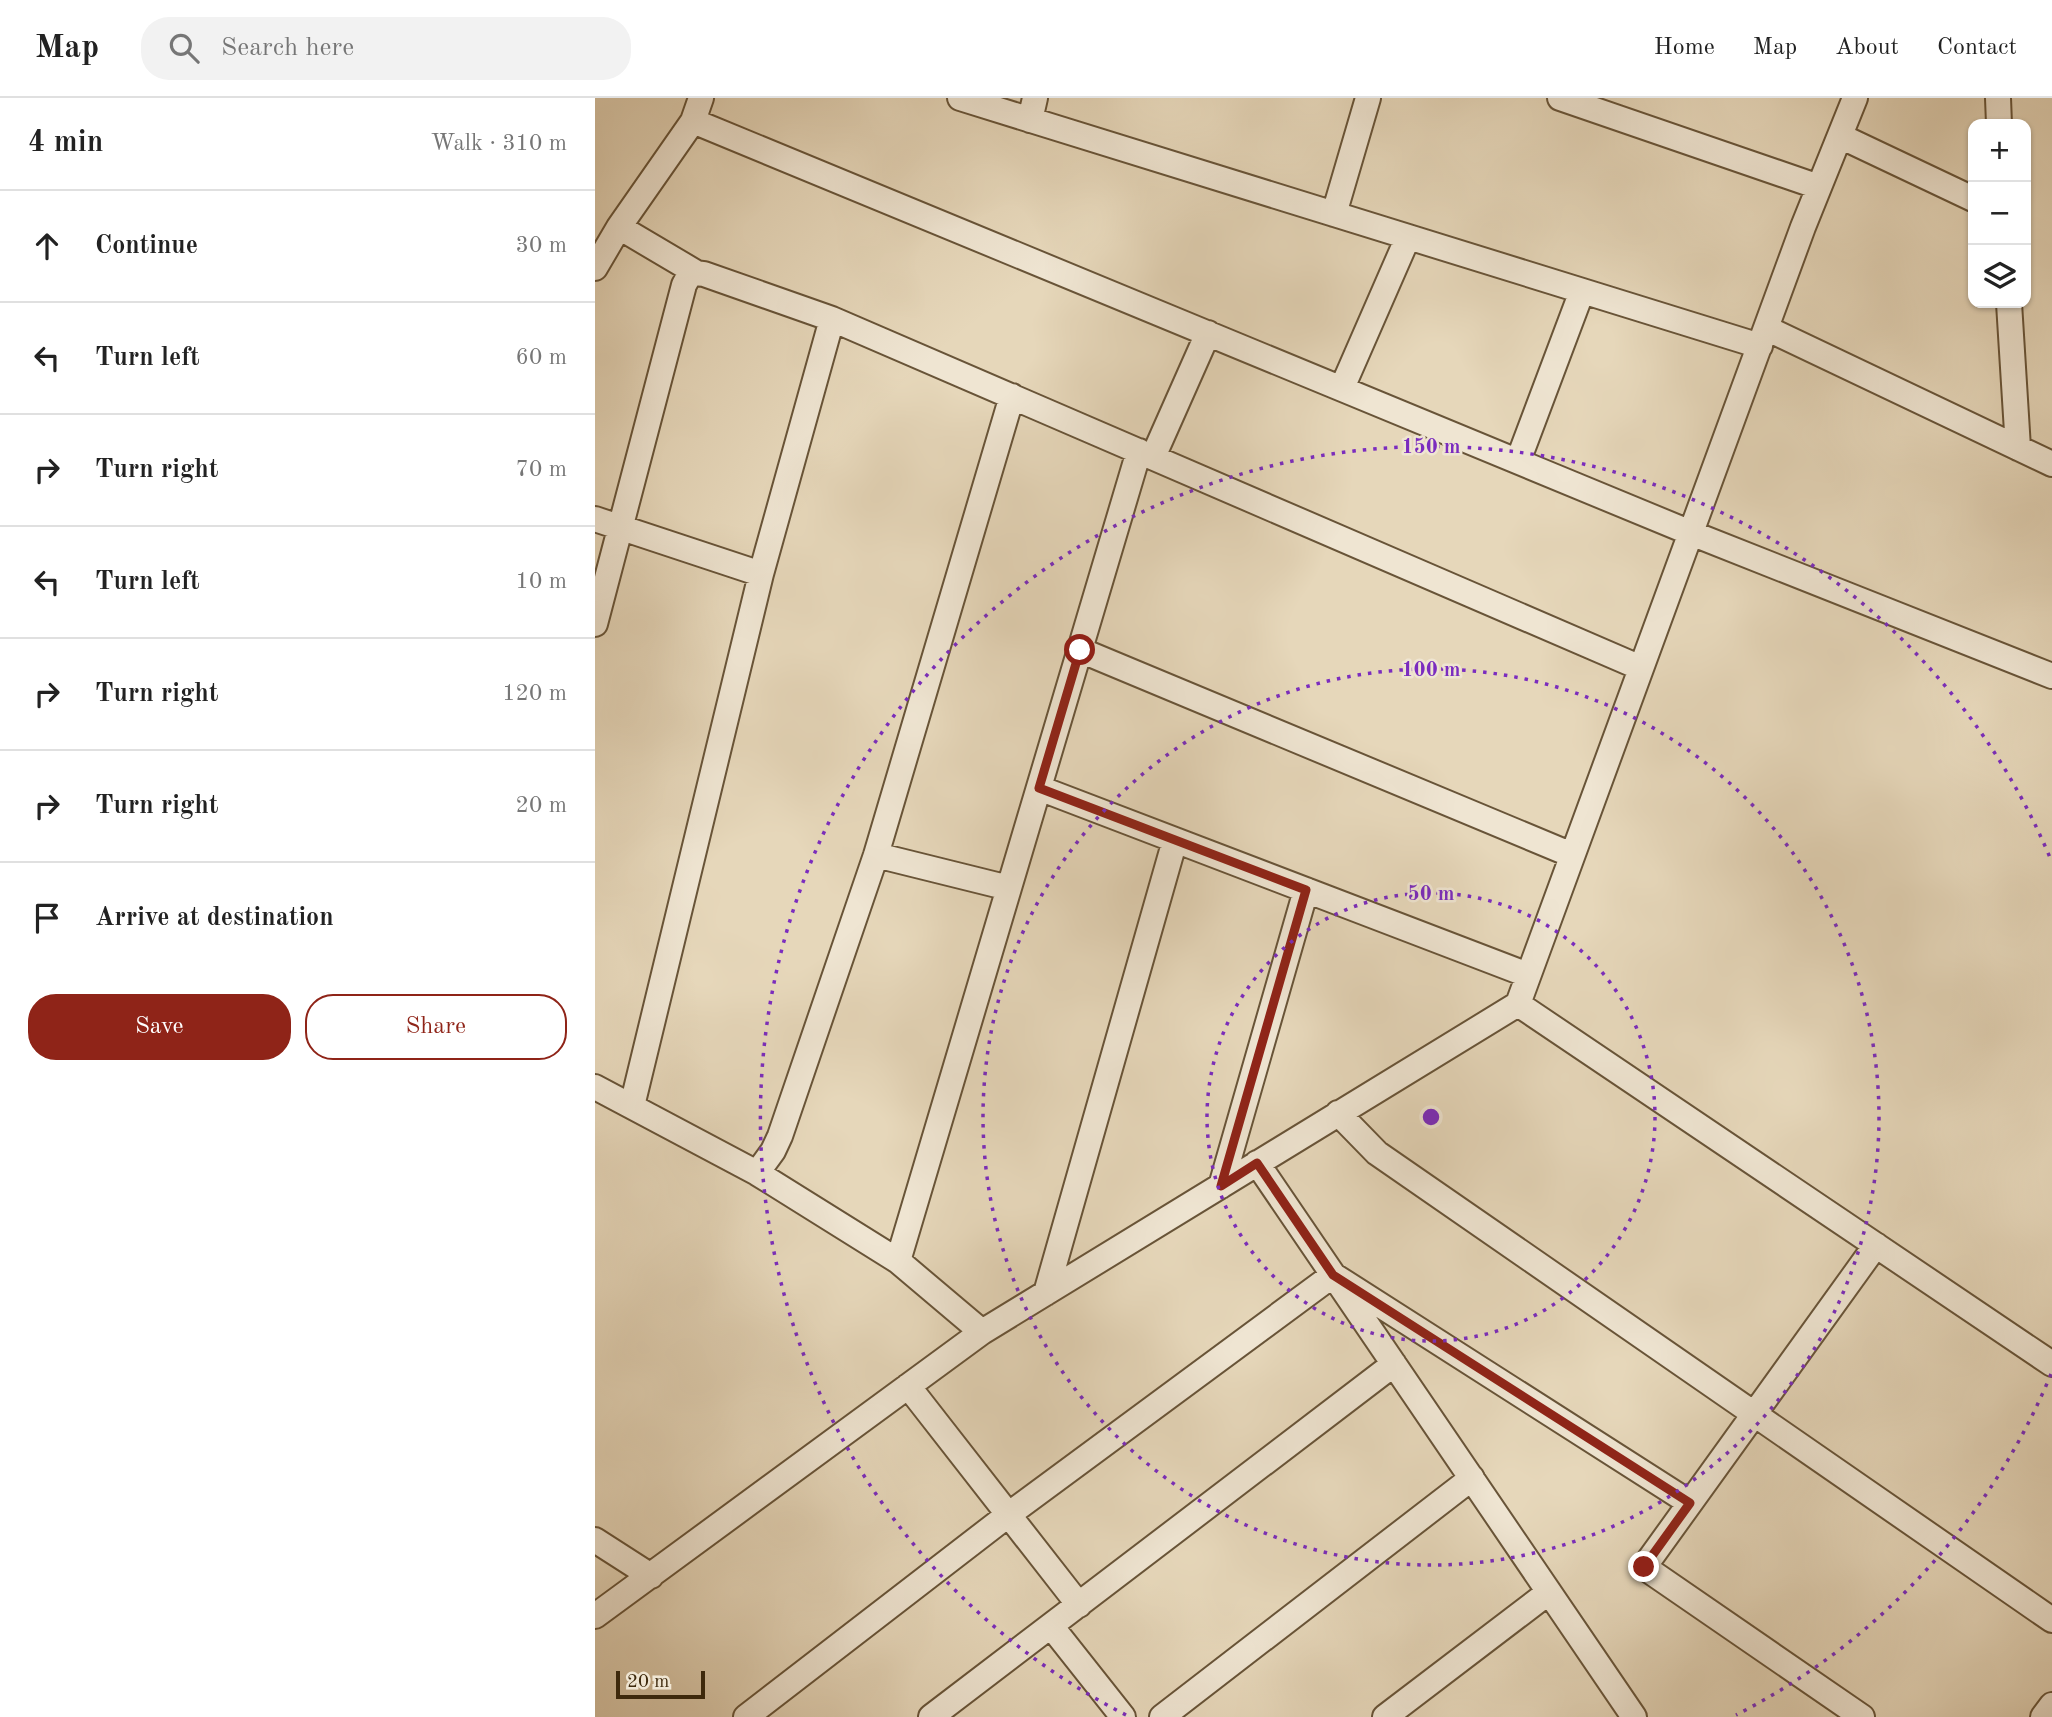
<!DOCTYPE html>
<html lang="en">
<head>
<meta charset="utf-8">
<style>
  body { margin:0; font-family:"Old Standard TT",serif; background:#f2f2f2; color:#222 }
  .controls { position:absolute; right:21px; top:21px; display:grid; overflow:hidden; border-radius:14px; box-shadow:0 2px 5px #0004 }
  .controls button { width:63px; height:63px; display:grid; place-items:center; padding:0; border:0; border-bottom:2px solid #e0e0e0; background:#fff; color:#222; font:35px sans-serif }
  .scale { position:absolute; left:21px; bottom:18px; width:89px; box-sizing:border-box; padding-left:7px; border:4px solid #3e290c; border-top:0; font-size:19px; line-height:24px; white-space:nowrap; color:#3e290c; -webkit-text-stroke:5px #efe5d2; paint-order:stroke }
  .stop { position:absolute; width:21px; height:21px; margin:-16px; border:5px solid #8f2418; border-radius:50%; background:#fff }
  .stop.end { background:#8f2418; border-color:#fff; box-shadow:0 2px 7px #0008 }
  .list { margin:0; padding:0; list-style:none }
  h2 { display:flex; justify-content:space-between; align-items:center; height:91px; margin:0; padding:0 28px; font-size:30px }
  h2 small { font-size:23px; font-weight:400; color:#767676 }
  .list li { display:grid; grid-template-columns:46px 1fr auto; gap:21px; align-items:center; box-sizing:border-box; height:112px; padding:0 28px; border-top:2px solid #e0e0e0 }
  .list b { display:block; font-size:26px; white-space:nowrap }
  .list em { font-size:23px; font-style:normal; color:#767676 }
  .actions { display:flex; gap:14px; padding:21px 28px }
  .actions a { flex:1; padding:16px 0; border:2px solid #8f2418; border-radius:28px; text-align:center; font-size:24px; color:#8f2418 }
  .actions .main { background:#8f2418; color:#fff }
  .icon { flex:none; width:38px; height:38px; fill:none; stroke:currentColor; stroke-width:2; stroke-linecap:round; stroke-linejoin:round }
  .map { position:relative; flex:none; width:1457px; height:1619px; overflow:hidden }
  header { display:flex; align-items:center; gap:42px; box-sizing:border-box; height:98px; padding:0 35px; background:#fff; border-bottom:2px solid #e0e0e0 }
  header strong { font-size:33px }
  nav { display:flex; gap:38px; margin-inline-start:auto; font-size:24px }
  .search { width:490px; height:63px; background:#f2f2f2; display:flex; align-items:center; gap:18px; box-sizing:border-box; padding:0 24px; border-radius:28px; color:#767676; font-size:26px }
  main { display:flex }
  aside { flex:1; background:#fff }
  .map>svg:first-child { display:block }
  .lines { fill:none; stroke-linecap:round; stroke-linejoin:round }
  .minor-casing { stroke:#685438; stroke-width:28 }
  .minor { stroke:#efe5d2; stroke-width:24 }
  .route { stroke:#8f2418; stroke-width:9 }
  .ring { fill:none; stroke:#7b2cbf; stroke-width:3.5; stroke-dasharray:3.5 7 }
  .centre { fill:#7b2cbf; stroke:#efe5d2; stroke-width:3.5 }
  .ring-label { font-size:21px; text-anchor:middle; font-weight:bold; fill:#7b2cbf; stroke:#efe5d2; stroke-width:5; stroke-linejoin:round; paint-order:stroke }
</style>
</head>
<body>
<header>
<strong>Map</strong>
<div class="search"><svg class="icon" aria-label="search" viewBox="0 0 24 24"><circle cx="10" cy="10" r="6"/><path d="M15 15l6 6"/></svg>Search here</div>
<nav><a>Home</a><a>Map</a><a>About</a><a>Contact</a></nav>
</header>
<main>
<aside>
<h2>4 min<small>Walk · 310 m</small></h2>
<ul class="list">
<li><svg class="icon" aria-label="ahead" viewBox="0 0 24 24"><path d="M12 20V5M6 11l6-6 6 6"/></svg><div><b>Continue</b></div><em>30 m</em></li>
<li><svg class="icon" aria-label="left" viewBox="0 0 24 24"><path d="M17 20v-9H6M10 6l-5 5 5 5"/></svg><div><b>Turn left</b></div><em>60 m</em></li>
<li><svg class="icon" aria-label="right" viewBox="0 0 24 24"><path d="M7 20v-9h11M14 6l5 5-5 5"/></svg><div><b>Turn right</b></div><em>70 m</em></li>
<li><svg class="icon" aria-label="left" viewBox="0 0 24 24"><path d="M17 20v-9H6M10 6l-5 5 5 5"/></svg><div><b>Turn left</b></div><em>10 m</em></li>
<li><svg class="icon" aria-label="right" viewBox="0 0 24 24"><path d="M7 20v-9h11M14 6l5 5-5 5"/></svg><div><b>Turn right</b></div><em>120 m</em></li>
<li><svg class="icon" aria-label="right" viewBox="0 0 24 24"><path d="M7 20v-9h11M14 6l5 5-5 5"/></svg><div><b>Turn right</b></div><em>20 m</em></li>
<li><svg class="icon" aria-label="arrive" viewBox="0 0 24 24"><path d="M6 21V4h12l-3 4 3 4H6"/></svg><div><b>Arrive at destination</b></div></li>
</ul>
<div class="actions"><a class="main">Save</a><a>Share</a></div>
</aside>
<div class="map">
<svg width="1457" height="1619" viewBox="0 0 1457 1619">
  <rect width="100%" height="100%" fill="#e6d7ba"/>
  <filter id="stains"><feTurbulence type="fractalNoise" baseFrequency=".00286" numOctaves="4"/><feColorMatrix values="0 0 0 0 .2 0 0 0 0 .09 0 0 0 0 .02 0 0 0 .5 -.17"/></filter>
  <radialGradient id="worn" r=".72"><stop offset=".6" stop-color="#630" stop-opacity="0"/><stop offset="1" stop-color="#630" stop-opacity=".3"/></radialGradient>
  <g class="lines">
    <defs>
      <path id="minor" d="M106,0L98,23L1096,435L1457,578
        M365,0L1165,248
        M965,0L1224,89
        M1403,0L1404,26
        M435,22L440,0
        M1245,38L1378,101
        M739,116L773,0
        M24,129L100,174
        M0,170L24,129L98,23
        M1414,205L1423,350
        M1171,230L1457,366
        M747,290L813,139
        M558,359L613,235
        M923,363L987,193
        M0,421L166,476
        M0,526L89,187C94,177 97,174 109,176L237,221
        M485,552L977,757
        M444,690L933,877
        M281,757L414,790
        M923,906L1208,129L1260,0
        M0,989L162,1075L303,1163
        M37,1008L166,476L237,221L1046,570
        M743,1015L782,1055L1457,1522
        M662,1065L1039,1619
        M162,1075L178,1053L185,1038L281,757L417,298
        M626,1088L711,792
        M451,1195L580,742
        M387,1234L303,1163L544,353
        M313,1288L484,1507
        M0,1442L56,1478
        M0,1518L387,1234L923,906L1457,1266
        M456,1528L528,1619
        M151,1619L413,1417L738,1177L1095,1405
        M336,1619L799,1266
        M567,1619L877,1380
        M790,1619L954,1494
        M1267,1619L1049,1469L1281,1147
        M1448,1619L1457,1607"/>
    </defs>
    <use href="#minor" class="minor-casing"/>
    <use href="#minor" class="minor"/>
  </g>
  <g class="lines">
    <path class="route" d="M485,552L444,690L711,792L626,1088L662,1065L738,1177L1095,1405L1049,1469"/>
  </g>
  <g class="ring">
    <circle cx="836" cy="1019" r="224"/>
    <circle cx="836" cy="1019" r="448"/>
    <path d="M1456 1276A671 671 0 0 1 1141 1617M531 1617A671 671 0 1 1 1456 762"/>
  </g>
  <circle cx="836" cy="1019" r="10" class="centre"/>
  <g class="ring-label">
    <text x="836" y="355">150 m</text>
    <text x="836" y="578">100 m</text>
    <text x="836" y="802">50 m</text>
  </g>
  <rect width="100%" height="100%" filter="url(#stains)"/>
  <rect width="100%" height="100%" fill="url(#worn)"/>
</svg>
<div class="controls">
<button>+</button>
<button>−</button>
<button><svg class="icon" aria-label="layers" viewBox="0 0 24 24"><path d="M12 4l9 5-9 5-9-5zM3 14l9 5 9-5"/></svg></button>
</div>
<div class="scale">20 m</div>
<div class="stop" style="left:485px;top:552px"></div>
<div class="stop end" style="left:1049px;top:1469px"></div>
</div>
</main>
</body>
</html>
